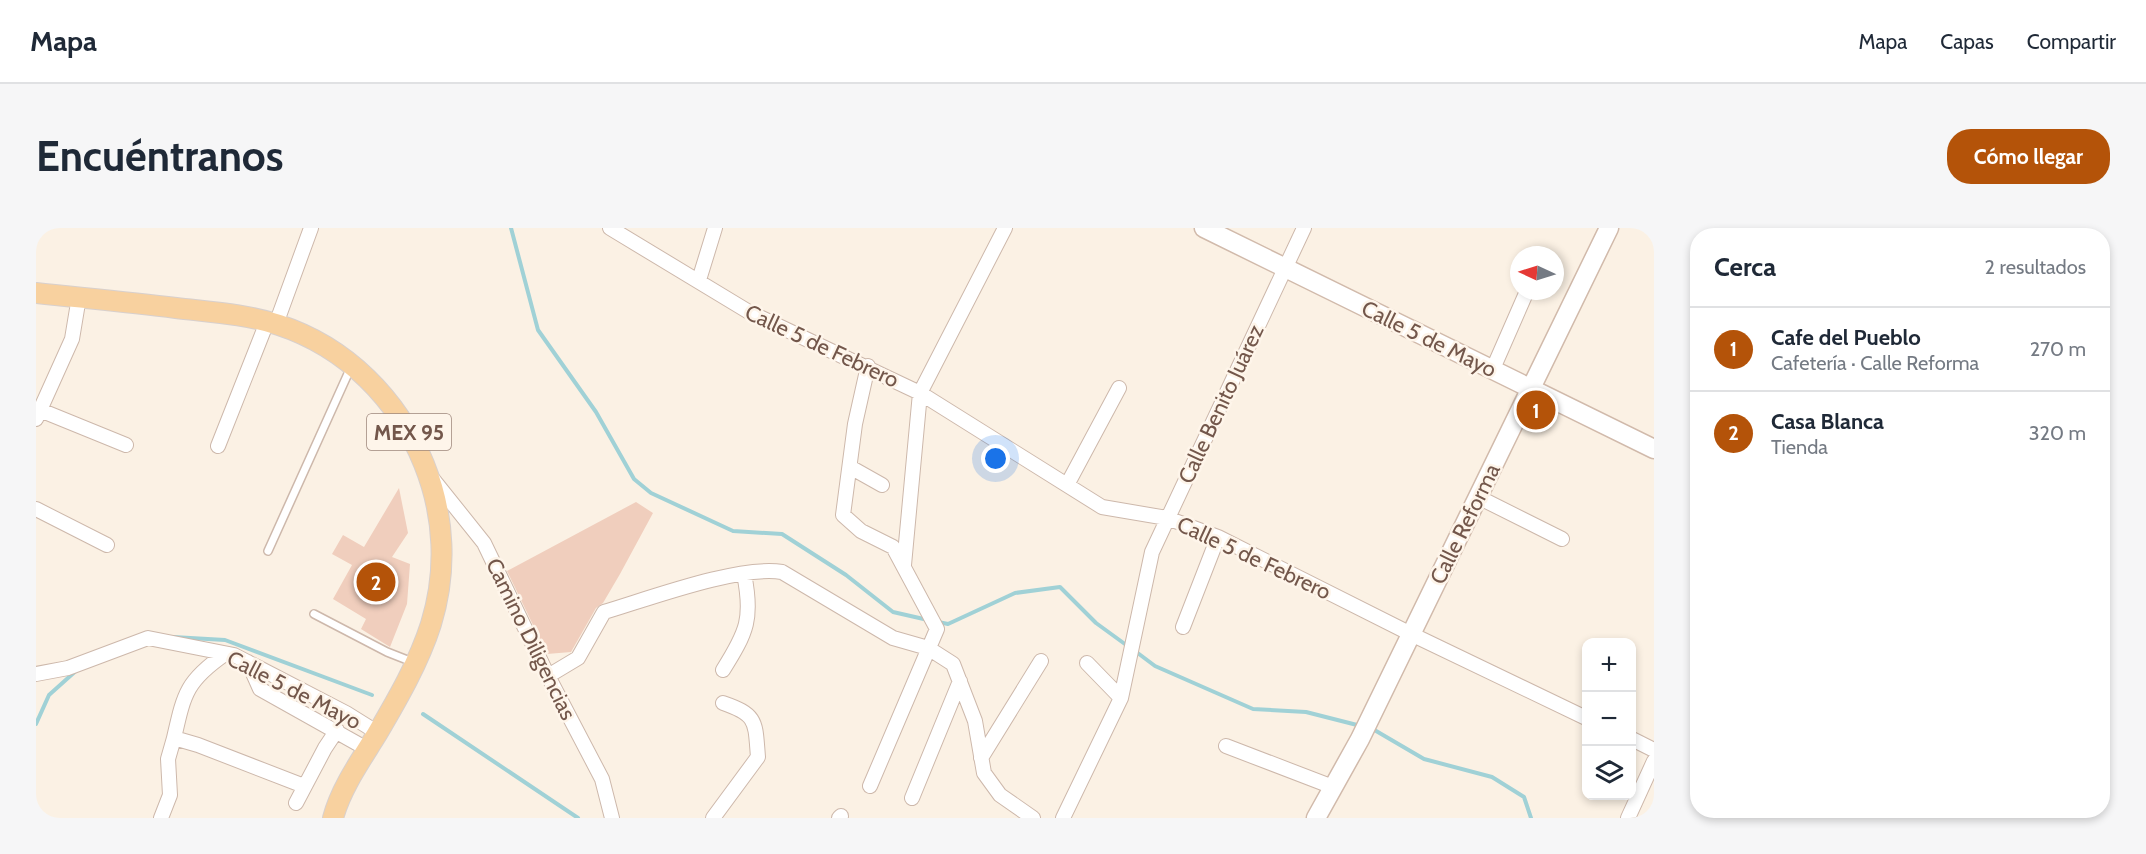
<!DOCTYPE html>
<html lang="es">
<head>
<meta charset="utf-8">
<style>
  body { margin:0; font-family:Cabin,sans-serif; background:#f6f6f7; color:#1f2937 }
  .controls { position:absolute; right:18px; bottom:18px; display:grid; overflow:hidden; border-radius:12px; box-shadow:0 3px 9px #0003 }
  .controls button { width:54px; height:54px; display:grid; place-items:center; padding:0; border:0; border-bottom:2px solid #e0e1e3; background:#fff; color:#1f2937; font:30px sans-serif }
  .compass { position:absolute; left:1474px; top:18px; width:54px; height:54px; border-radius:50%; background:#fff; box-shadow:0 3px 9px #0003; rotate:274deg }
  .you { position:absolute; left:960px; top:231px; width:21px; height:21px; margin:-15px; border:4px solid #fff; border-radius:50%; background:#1a73e8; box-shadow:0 0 0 9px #1a73e833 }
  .badge { display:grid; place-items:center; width:39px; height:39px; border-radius:50%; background:#b45309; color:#fff; font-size:20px; font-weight:700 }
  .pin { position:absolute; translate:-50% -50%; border:3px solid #fff; box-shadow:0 2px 6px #0006 }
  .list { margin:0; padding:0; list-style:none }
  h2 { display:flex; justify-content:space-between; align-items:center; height:78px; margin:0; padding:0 24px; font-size:26px }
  h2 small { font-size:20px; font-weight:400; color:#747a83 }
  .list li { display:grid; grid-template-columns:39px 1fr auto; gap:18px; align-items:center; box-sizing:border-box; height:84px; padding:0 24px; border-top:2px solid #e0e1e3 }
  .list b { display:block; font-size:22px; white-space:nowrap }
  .list p { margin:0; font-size:20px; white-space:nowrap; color:#747a83 }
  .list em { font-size:20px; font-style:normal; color:#747a83 }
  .icon { flex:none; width:33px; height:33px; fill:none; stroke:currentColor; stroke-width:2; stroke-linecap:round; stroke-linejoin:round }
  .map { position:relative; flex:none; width:1618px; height:590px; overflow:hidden; border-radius:24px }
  header { display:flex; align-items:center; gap:36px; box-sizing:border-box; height:84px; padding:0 30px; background:#fff; border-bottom:2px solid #e0e1e3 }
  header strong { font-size:28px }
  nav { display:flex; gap:33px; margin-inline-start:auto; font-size:21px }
  .intro { display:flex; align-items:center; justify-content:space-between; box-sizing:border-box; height:144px; padding:0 36px }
  h1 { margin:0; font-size:42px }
  .button { padding:15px 27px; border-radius:24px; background:#b45309; color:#fff; font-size:21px; font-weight:700 }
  main { display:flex; gap:36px; padding:0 36px }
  aside { flex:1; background:#fff; border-radius:24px; box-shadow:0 3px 9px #0003 }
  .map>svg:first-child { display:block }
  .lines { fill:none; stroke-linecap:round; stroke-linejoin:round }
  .stream { stroke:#a0d1d6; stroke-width:4 }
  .building { fill:#f0cebd }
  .lane-casing { stroke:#cdb8ab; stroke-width:10 }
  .street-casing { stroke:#cdb8ab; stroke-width:16 }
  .secondary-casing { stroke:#d1baab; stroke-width:21 }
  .primary-casing { stroke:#d8d0cd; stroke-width:22 }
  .lane { stroke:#fff; stroke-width:7 }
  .street { stroke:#fff; stroke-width:14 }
  .secondary { stroke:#fff; stroke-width:18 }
  .primary { stroke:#f8d19f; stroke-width:20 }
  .labels { text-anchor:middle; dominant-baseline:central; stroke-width:5; stroke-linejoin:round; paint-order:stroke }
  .shield { fill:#fef5ea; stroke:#9d867b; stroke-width:1.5 }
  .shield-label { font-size:21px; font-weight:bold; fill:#73574b }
  .street-label { font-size:22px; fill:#73574b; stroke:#fef5ea }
</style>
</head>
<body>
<header>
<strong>Mapa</strong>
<nav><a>Mapa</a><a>Capas</a><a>Compartir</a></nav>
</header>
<div class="intro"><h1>Encuéntranos</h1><a class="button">Cómo llegar</a></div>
<main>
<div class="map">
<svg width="1618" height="590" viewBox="0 0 1618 590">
  <rect width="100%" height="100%" fill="#fbf1e4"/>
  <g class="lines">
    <path class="stream" d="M475,0L502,102L560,184L598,251L615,265L697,303L746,306L810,347L857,384L892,392
      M902,394L912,396L979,365L1024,359L1060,395L1093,419
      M137,409L189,412L336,467
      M1099,423L1119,438L1217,481L1270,484L1325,498
      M387,486L542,590
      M0,496L13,467L42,441
      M1335,500L1388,531L1456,549L1488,569L1495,590"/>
  </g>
  <path class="building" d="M363,260L372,305L356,329L374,336L371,376L354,419L325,401L330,391L297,371L316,337L296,326L307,307L328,319Z
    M600,274L617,285L584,346L567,375L560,380L535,424L511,426L471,343Z"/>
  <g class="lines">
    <defs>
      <path id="lane" d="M232,323L315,139
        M278,386L351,424L379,435"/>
      <path id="street" d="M574,0L713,84L884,165L1066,279L1131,290L1182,309L1375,406L1550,490
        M663,52L679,0
        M240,96L275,0
        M832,138L819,196L807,287L825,303L857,319L901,401L834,558
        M1456,143L1491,63
        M4,182L90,217
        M0,191L36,111L43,69
        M182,218L231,94
        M814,239L846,257
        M396,250L448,315L512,448L566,551L576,590
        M1031,257L1083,160
        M1442,269L1526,311
        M0,281L71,317
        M868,337L884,165L969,0
        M1147,399L1182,309
        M212,434L224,461L331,521
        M1051,435L1085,470
        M687,442C711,404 717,390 708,346
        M0,446L32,440L112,410L198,427L310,485L342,505
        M512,448L542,430L568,384C612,371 703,337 746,344L857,410L892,420L917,436L939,493L948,545L964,567L997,590
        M138,510C148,466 150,453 189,426
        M1596,511L1618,522
        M1190,518L1297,559
        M945,530L1005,433
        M876,570L924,453
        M260,575L289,520L301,502
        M125,590L134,567L132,531L138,510L162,517L268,558
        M677,590L722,529C719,494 722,487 687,475
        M803,590L805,588
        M1027,590L1085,470L1116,324L1268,0
        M1592,590L1618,533"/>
      <path id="secondary" d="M1168,0L1618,221
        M1280,590L1324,511L1573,0"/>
      <path id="primary" d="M0,65C47,70 93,74 140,80C173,84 210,86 243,97C310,119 362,171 388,236C409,288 411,344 395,396C383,434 361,472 341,506C325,532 305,560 297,590"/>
    </defs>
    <use href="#lane" class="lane-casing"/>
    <use href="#street" class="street-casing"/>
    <use href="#secondary" class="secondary-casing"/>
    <use href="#primary" class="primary-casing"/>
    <use href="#lane" class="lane"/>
    <use href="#street" class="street"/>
    <use href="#secondary" class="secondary"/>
    <use href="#primary" class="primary"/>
  </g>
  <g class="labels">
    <rect class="shield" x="331" y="186" width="84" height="36" rx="4.5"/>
    <g class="shield-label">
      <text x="373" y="204">MEX 95</text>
    </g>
    <g class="street-label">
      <text transform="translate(1393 111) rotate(26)">Calle 5 de Mayo</text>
      <text transform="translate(786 118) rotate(25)">Calle 5 de Febrero</text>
      <text transform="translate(1185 176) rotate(-65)">Calle Benito Juárez</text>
      <text transform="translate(1429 296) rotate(-64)">Calle Reforma</text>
      <text transform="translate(1218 330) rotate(25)">Calle 5 de Febrero</text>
      <text transform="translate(495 411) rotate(64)">Camino Diligencias</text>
      <text transform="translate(258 462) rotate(27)">Calle 5 de Mayo</text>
    </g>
  </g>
</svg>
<div class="controls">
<button>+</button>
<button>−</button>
<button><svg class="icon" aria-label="layers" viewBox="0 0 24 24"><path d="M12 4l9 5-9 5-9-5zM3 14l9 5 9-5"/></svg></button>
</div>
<svg class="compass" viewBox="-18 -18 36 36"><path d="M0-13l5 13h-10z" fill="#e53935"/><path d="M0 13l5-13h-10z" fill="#747a83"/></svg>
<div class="you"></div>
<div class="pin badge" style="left:1500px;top:182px">1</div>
<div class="pin badge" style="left:340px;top:354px">2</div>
</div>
<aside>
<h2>Cerca<small>2 resultados</small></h2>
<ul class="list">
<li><span class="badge">1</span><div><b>Cafe del Pueblo</b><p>Cafetería · Calle Reforma</p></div><em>270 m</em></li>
<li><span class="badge">2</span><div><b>Casa Blanca</b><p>Tienda</p></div><em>320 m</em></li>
</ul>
</aside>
</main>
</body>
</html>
